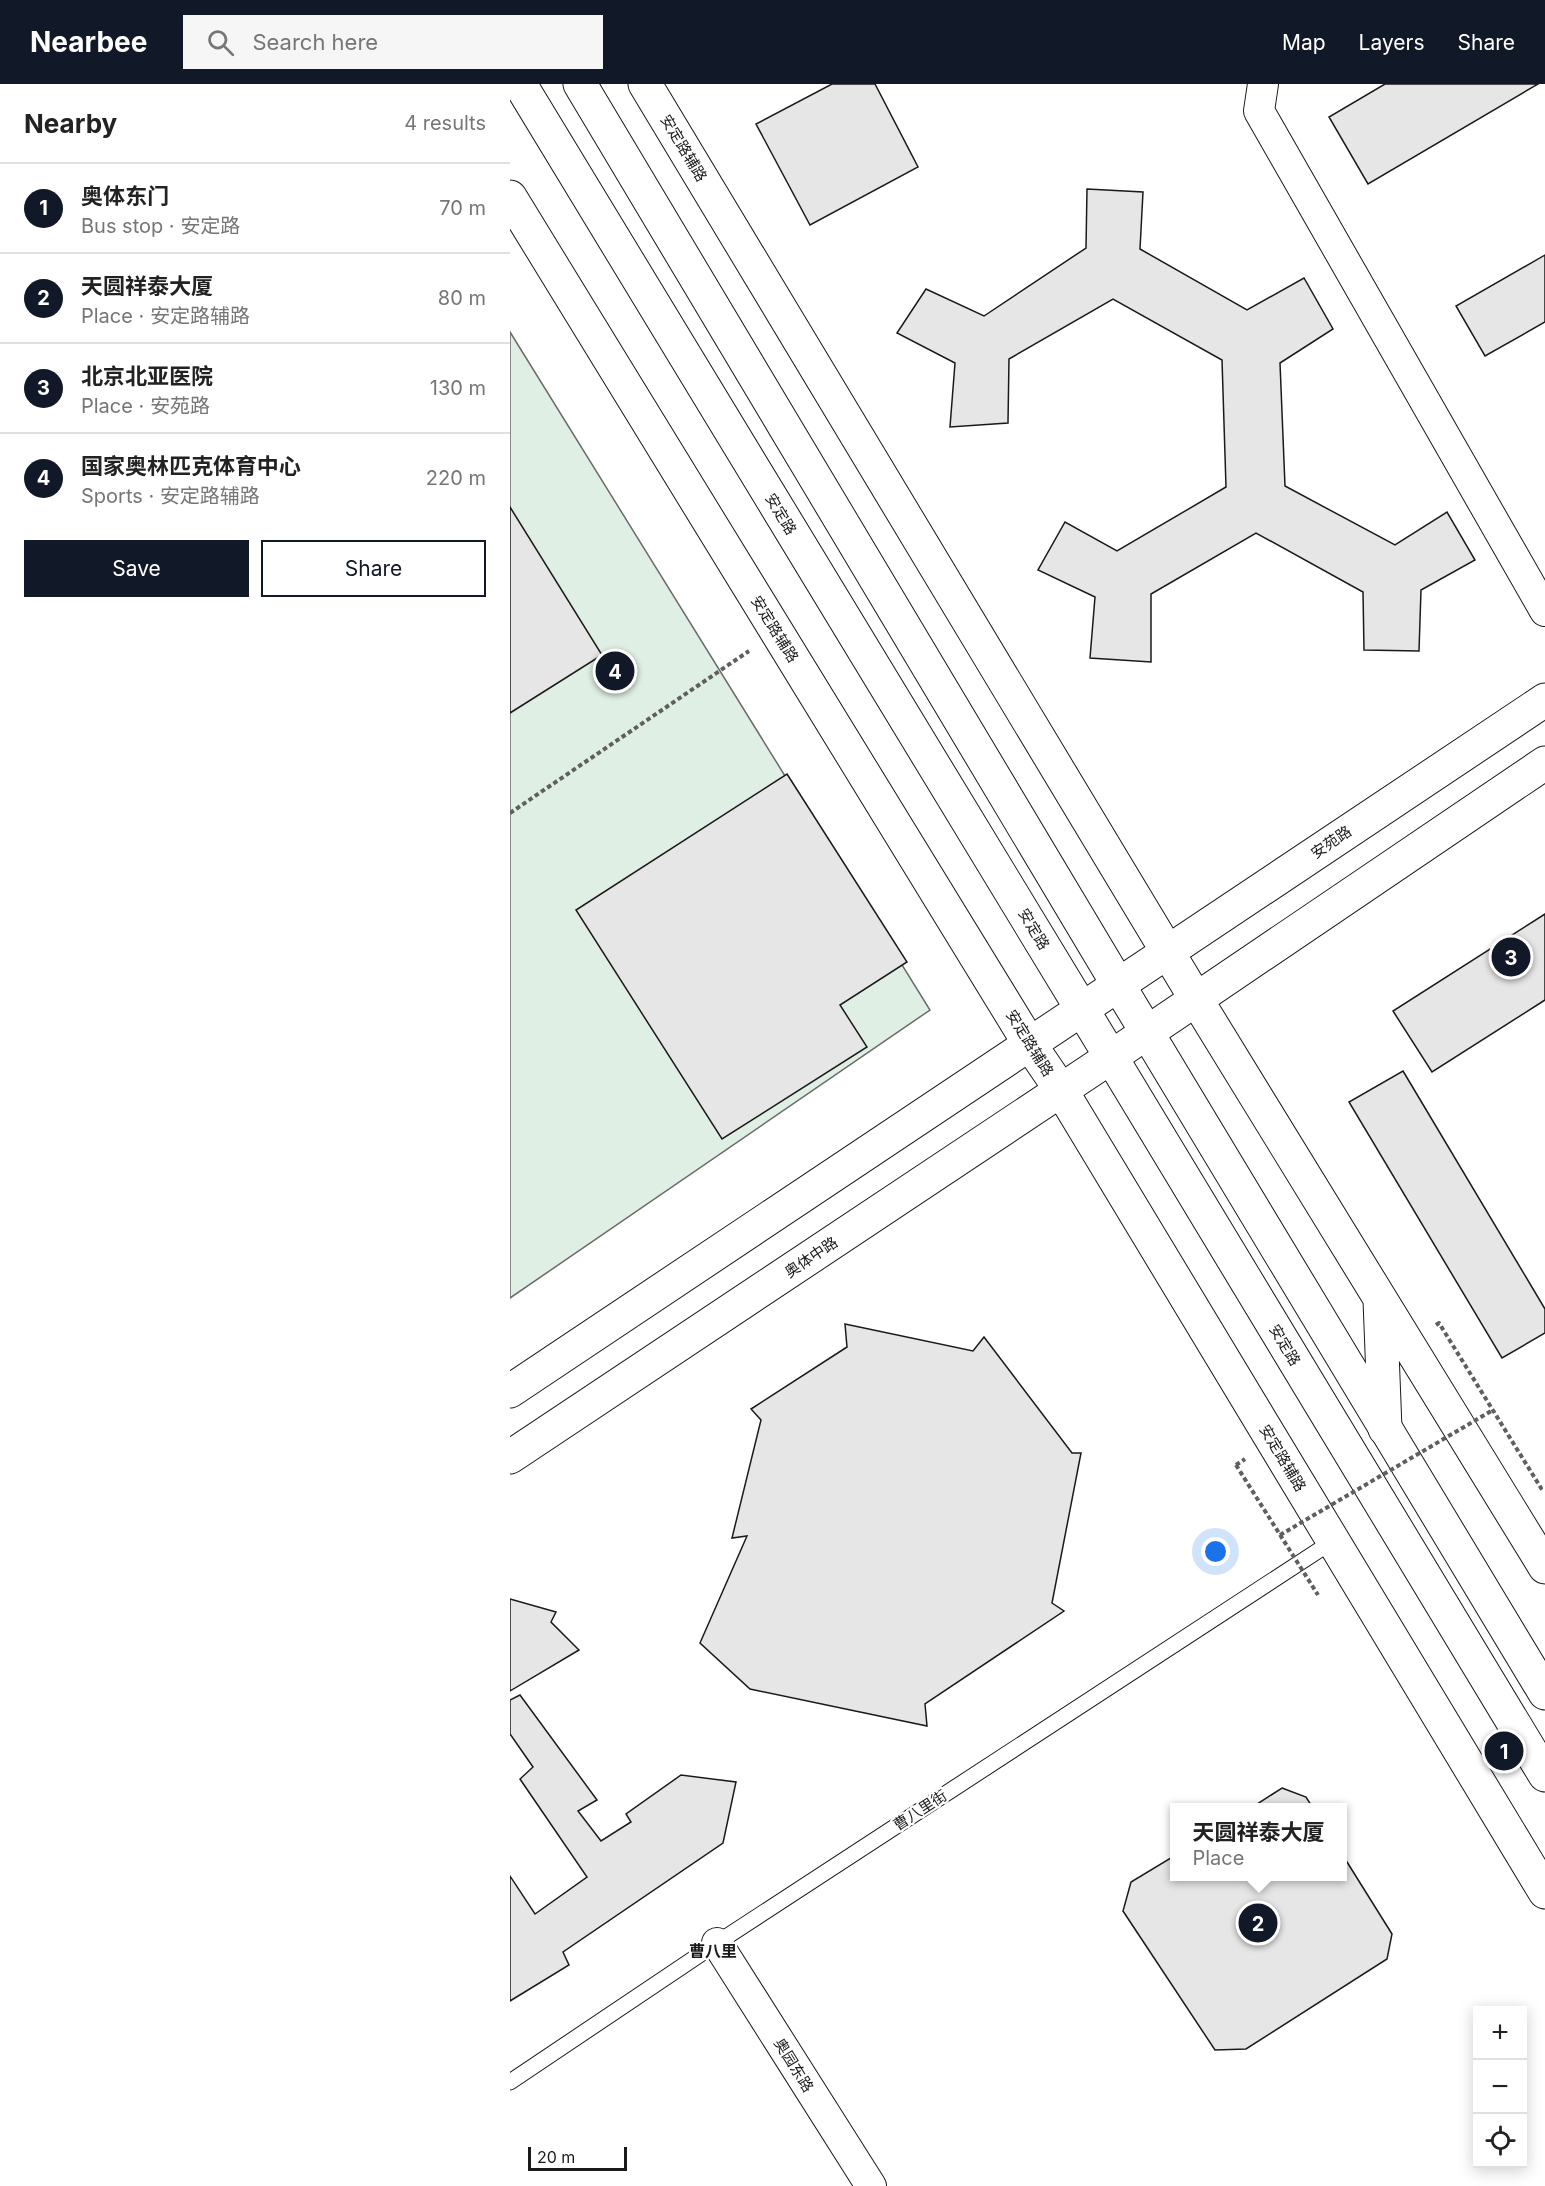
<!DOCTYPE html>
<html lang="en">
<head>
<meta charset="utf-8">
<style>
  body { margin:0; font-family:Inter,"Noto Sans SC",sans-serif; background:#f6f6f6; color:#222 }
  .controls { position:absolute; right:18px; bottom:18px; display:grid; overflow:hidden; border-radius:0px; box-shadow:0 3px 15px #0003 }
  .controls button { width:54px; height:54px; display:grid; place-items:center; padding:0; border:0; border-bottom:2px solid #e0e0e0; background:#fff; color:#222; font:30px sans-serif }
  .scale { position:absolute; left:18px; bottom:15px; width:99px; box-sizing:border-box; padding-left:6px; border:3px solid #1a1a1a; border-top:0; font-size:16px; line-height:21px; white-space:nowrap; color:#1a1a1a; -webkit-text-stroke:4px #fff; paint-order:stroke }
  .you { position:absolute; left:706px; top:1468px; width:21px; height:21px; margin:-15px; border:4px solid #fff; border-radius:50%; background:#1a73e8; box-shadow:0 0 0 9px #1a73e833 }
  .badge { display:grid; place-items:center; width:39px; height:39px; border-radius:50%; background:#111827; color:#fff; font-size:20px; font-weight:700 }
  .pin { position:absolute; translate:-50% -50%; border:3px solid #fff; box-shadow:0 2px 6px #0006 }
  .popup { position:absolute; left:660px; top:1719px; width:177px; height:78px; box-sizing:border-box; display:grid; place-content:center; border-radius:0px; background:#fff; filter:drop-shadow(0 2px 4px #0005); font-size:20px; white-space:nowrap; color:#767676 }
  .popup b { font-size:22px; color:#222 }
  .popup::after { content:''; position:absolute; left:50%; top:100%; margin-left:-12px; border:12px solid transparent; border-top-color:#fff }
  .list { margin:0; padding:0; list-style:none }
  h2 { display:flex; justify-content:space-between; align-items:center; height:78px; margin:0; padding:0 24px; font-size:26px }
  h2 small { font-size:20px; font-weight:400; color:#767676 }
  .list li { display:grid; grid-template-columns:39px 1fr auto; gap:18px; align-items:center; box-sizing:border-box; height:90px; padding:0 24px; border-top:2px solid #e0e0e0 }
  .list b { display:block; font-size:22px; white-space:nowrap }
  .list p { margin:0; font-size:20px; white-space:nowrap; color:#767676 }
  .list em { font-size:20px; font-style:normal; color:#767676 }
  .actions { display:flex; gap:12px; padding:18px 24px }
  .actions a { flex:1; padding:14px 0; border:2px solid #111827; border-radius:0px; text-align:center; font-size:21px; color:#111827 }
  .actions .main { background:#111827; color:#fff }
  .icon { flex:none; width:33px; height:33px; fill:none; stroke:currentColor; stroke-width:2; stroke-linecap:round; stroke-linejoin:round }
  .map { position:relative; flex:none; width:1035px; height:2102px; overflow:hidden }
  header { display:flex; align-items:center; gap:36px; box-sizing:border-box; height:84px; padding:0 30px; background:#111827; color:#fff }
  header strong { font-size:28px }
  nav { display:flex; gap:33px; margin-inline-start:auto; font-size:21px }
  .search { width:420px; height:54px; background:#f6f6f6; display:flex; align-items:center; gap:15px; box-sizing:border-box; padding:0 21px; border-radius:0px; color:#767676; font-size:22px }
  main { display:flex }
  aside { flex:1; background:#fff }
  .map>svg:first-child { display:block }
  .green { fill:#e0efe3; stroke:#6a6a6a; stroke-width:1.5 }
  .building { fill:#e6e6e6; stroke:#1a1a1a; stroke-width:1.5 }
  .lines { fill:none; stroke-linecap:round; stroke-linejoin:round }
  .lane-casing { stroke:#1a1a1a; stroke-width:17 }
  .street-casing { stroke:#1a1a1a; stroke-width:32 }
  .secondary-casing { stroke:#1a1a1a; stroke-width:35 }
  .primary-casing { stroke:#1a1a1a; stroke-width:35 }
  .path { stroke:#5f5f5f; stroke-width:4; stroke-dasharray:4.5 3; stroke-linecap:butt }
  .lane { stroke:#fff; stroke-width:15 }
  .street { stroke:#fff; stroke-width:30 }
  .secondary { stroke:#fff; stroke-width:33 }
  .primary { stroke:#fff; stroke-width:33 }
  .path-bridge { stroke:#5f5f5f; stroke-width:4; stroke-dasharray:4.5 3; stroke-linecap:butt }
  .labels { text-anchor:middle; dominant-baseline:central; stroke-width:4.5; stroke-linejoin:round; paint-order:stroke }
  .street-label { font-size:15px; fill:#1a1a1a; stroke:#fff }
  .neighbourhood-label { font-size:16px; font-weight:bold; fill:#1a1a1a; stroke:#fff }
</style>
</head>
<body>
<header>
<strong>Nearbee</strong>
<div class="search"><svg class="icon" aria-label="search" viewBox="0 0 24 24"><circle cx="10" cy="10" r="6"/><path d="M15 15l6 6"/></svg>Search here</div>
<nav><a>Map</a><a>Layers</a><a>Share</a></nav>
</header>
<main>
<aside>
<h2>Nearby<small>4 results</small></h2>
<ul class="list">
<li><span class="badge">1</span><div><b>奥体东门</b><p>Bus stop · 安定路</p></div><em>70 m</em></li>
<li><span class="badge">2</span><div><b>天圆祥泰大厦</b><p>Place · 安定路辅路</p></div><em>80 m</em></li>
<li><span class="badge">3</span><div><b>北京北亚医院</b><p>Place · 安苑路</p></div><em>130 m</em></li>
<li><span class="badge">4</span><div><b>国家奥林匹克体育中心</b><p>Sports · 安定路辅路</p></div><em>220 m</em></li>
</ul>
<div class="actions"><a class="main">Save</a><a>Share</a></div>
</aside>
<div class="map">
<svg width="1035" height="2102" viewBox="0 0 1035 2102">
  <rect width="100%" height="100%" fill="#fff"/>
  <path class="green" d="M0,248L420,926L0,1214Z"/>
  <path class="building" d="M322,0H365L408,83L300,141L246,40Z
    M875,0H1028L858,100L819,33Z
    M577,105L633,108L630,165L737,226L794,194L823,245L770,279L775,402L885,461L937,428L965,476L911,506L909,567L854,566L853,508L746,449L641,510V578L580,574L585,513L528,486L555,438L607,467L716,403L712,276L603,215L499,275L498,339L440,343L445,279L387,249L416,205L474,232L576,164Z
    M1035,171V238L975,272L946,222Z
    M0,423L92,571L0,629Z
    M277,690L397,878L330,921L357,963L212,1055L66,826Z
    M1035,830V916L922,988L883,927Z
    M893,987L1035,1225V1249L992,1274L839,1018Z
    M335,1240L463,1267L474,1253L562,1369H571L542,1519L554,1527L415,1620L417,1642L240,1605L190,1559L237,1452L222,1454L251,1336L241,1325L337,1263Z
    M0,1515L46,1528L41,1538L69,1566L0,1607Z
    M10,1611L87,1716L68,1727L91,1757L121,1738L116,1730L171,1691L226,1698L213,1759L53,1868L59,1881L0,1917V1792L25,1830L77,1793L10,1695L23,1683L0,1650V1616Z
    M772,1704L796,1713L803,1724H741Z
    M832,1770L882,1850L877,1875L736,1965L705,1966L613,1827L621,1798L664,1772V1792H832Z"/>
  <g class="lines">
    <defs>
      <path id="lane" d="M0,1998L207,1859L823,1457"/>
      <path id="street" d="M753,0L749,27L1035,527
        M207,1859L361,2102"/>
      <path id="secondary" d="M135,0L686,915L1035,1483
        M0,113L519,959L551,1006L1035,1808
        M870,1216L875,1345
        M0,1307L1035,616
        M0,1373L601,973L1035,679"/>
      <path id="primary" d="M10,0L601,973L1035,1691
        M70,0L609,902L1035,1609"/>
    </defs>
    <use href="#lane" class="lane-casing"/>
    <use href="#street" class="street-casing"/>
    <use href="#secondary" class="secondary-casing"/>
    <use href="#primary" class="primary-casing"/>
    <path class="path" d="M0,729L239,567
      M926,1241L929,1239L1031,1404L1027,1406
      M726,1381L735,1375"/>
    <use href="#lane" class="lane"/>
    <use href="#street" class="street"/>
    <use href="#secondary" class="secondary"/>
    <use href="#primary" class="primary"/>
    <path class="path-bridge" d="M726,1381L808,1511
      M770,1451L983,1326"/>
  </g>
  <g class="labels">
    <g class="street-label">
      <text transform="translate(174 64) rotate(59)">安定路辅路</text>
      <text transform="translate(271 430) rotate(59)">安定路</text>
      <text transform="translate(265 545) rotate(58)">安定路辅路</text>
      <text transform="translate(821 758) rotate(-34)">安苑路</text>
      <text transform="translate(524 845) rotate(59)">安定路</text>
      <text transform="translate(520 959) rotate(58)">安定路辅路</text>
      <text transform="translate(301 1173) rotate(-34)">奥体中路</text>
      <text transform="translate(775 1261) rotate(59)">安定路</text>
      <text transform="translate(773 1374) rotate(59)">安定路辅路</text>
      <text transform="translate(410 1726) rotate(-33)">曹八里街</text>
      <text transform="translate(284 1981) rotate(58)">奥园东路</text>
    </g>
    <g class="neighbourhood-label">
      <text x="203" y="1867">曹八里</text>
    </g>
  </g>
</svg>
<div class="controls">
<button>+</button>
<button>−</button>
<button><svg class="icon" aria-label="locate" viewBox="0 0 24 24"><circle cx="12" cy="12" r="6"/><path d="M12 2v4M12 18v4M2 12h4M18 12h4"/></svg></button>
</div>
<div class="scale">20 m</div>
<div class="you"></div>
<div class="pin badge" style="left:994px;top:1667px">1</div>
<div class="pin badge" style="left:748px;top:1839px">2</div>
<div class="popup"><b>天圆祥泰大厦</b>Place</div>
<div class="pin badge" style="left:1001px;top:873px">3</div>
<div class="pin badge" style="left:105px;top:587px">4</div>
</div>
</main>
</body>
</html>
